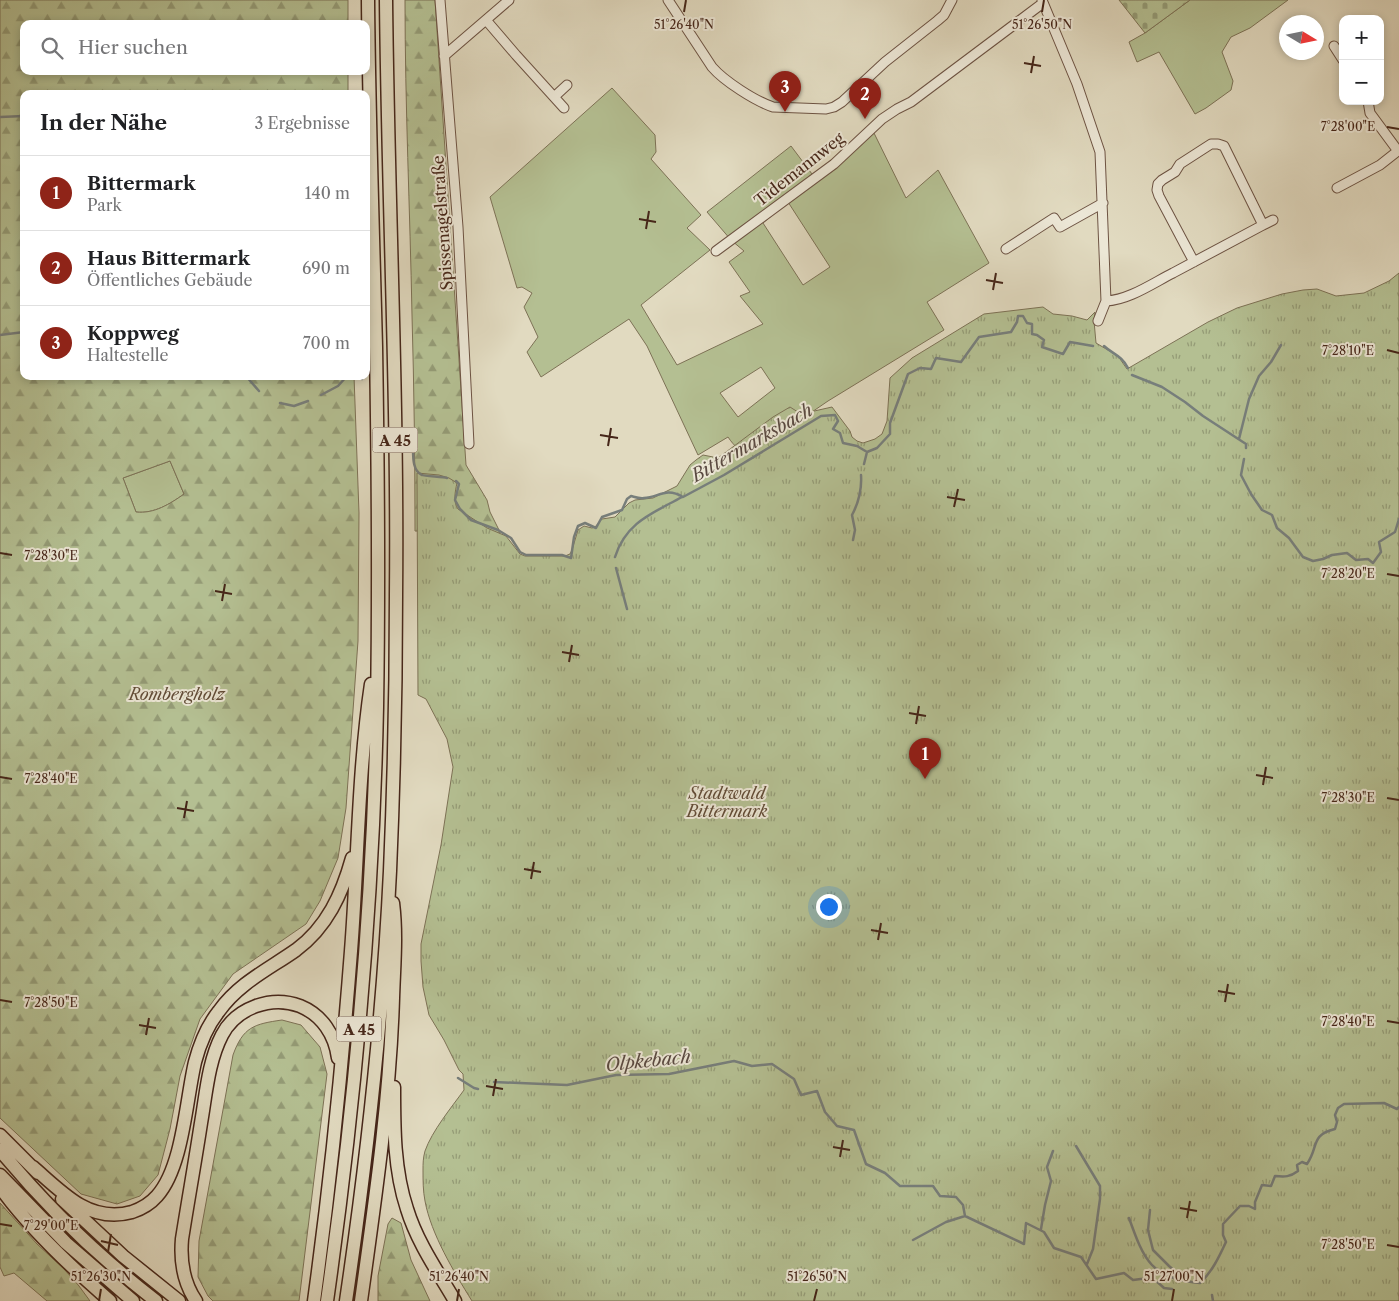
<!DOCTYPE html>
<html lang="de">
<head>
<meta charset="utf-8">
<style>
  body { margin:0; font-family:"Libre Caslon Text",serif; background:#f6f6f6; color:#202124 }
  .controls { position:absolute; right:15px; top:15px; display:grid; overflow:hidden; border-radius:10px; box-shadow:0 2px 8px #0003 }
  .controls button { width:45px; height:45px; display:grid; place-items:center; padding:0; border:0; border-bottom:1px solid #e0e0e0; background:#fff; color:#202124; font:25px sans-serif }
  .compass { position:absolute; left:1279px; top:15px; width:45px; height:45px; border-radius:50%; background:#fff; box-shadow:0 2px 8px #0003; rotate:100deg }
  .you { position:absolute; left:828px; top:906px; width:18px; height:18px; margin:-12px; border:4px solid #fff; border-radius:50%; background:#1a73e8; box-shadow:0 0 0 8px #1a73e833 }
  .badge { display:grid; place-items:center; width:32px; height:32px; border-radius:50%; background:#8f2418; color:#fff; font-size:16px; font-weight:700 }
  .pin { position:absolute; translate:-50% -41px; filter:drop-shadow(0 1px 2px #0008) }
  .pin::after { content:''; position:absolute; top:26px; width:18px; height:15px; background:inherit; clip-path:polygon(0 0,100% 0,50% 100%) }
  .list { margin:0; padding:0; list-style:none }
  h2 { display:flex; justify-content:space-between; align-items:center; height:65px; margin:0; padding:0 20px; font-size:21px }
  h2 small { font-size:16px; font-weight:400; color:#757577 }
  .list li { display:grid; grid-template-columns:32px 1fr auto; gap:15px; align-items:center; box-sizing:border-box; height:75px; padding:0 20px; border-top:1px solid #e0e0e0 }
  .list b { display:block; font-size:19px; white-space:nowrap }
  .list p { margin:0; font-size:16px; white-space:nowrap; color:#757577 }
  .list em { font-size:16px; font-style:normal; color:#757577 }
  .icon { flex:none; width:28px; height:28px; fill:none; stroke:currentColor; stroke-width:2; stroke-linecap:round; stroke-linejoin:round }
  .map { position:relative; flex:none; width:1399px; height:1301px; overflow:hidden }
  .search { position:absolute; background:#fff; box-shadow:0 2px 8px #0003; left:20px; top:20px; width:350px; height:55px; display:flex; align-items:center; gap:12px; box-sizing:border-box; padding:0 18px; border-radius:10px; color:#757577; font-size:19px }
  .panel { position:absolute; background:#fff; box-shadow:0 2px 8px #0003; left:20px; top:90px; width:350px; height:290px; border-radius:10px }
  .map>svg:first-child { display:block }
  .grass { fill:#b4bf92; stroke:#7d7256; fill-rule:evenodd }
  .forest { fill:url(#forest-firs); stroke:#7d7256; fill-rule:evenodd }
  .cemetery { fill:url(#cemetery-stones); stroke:#7d7256 }
  .park { fill:url(#park-tufts); stroke:#7d7256 }
  .lines { fill:none; stroke-linecap:round; stroke-linejoin:round }
  .stream { stroke:#777e7b; stroke-width:2.5 }
  .minor-casing { stroke:#6d5343; stroke-width:11 }
  .highway-casing { stroke:#462619; stroke-width:15 }
  .minor { stroke:#ece7d6; stroke-width:9 }
  .highway { stroke:#e1dac0; stroke-width:12 }
  .ticks { fill:none; stroke:#462619; stroke-width:2 }
  .labels { text-anchor:middle; dominant-baseline:central; stroke-width:4; stroke-linejoin:round; paint-order:stroke }
  .shield { fill:#ece7d6; stroke:#786052; stroke-width:1 }
  .shield-label { font-size:15px; font-weight:bold; fill:#462619 }
  .street-label { font-size:16px; fill:#462619; stroke:#ece7d6 }
  .park-label { font-size:16px; font-style:italic; fill:#624c37; stroke:#ece7d6 }
  .water-label { font-size:18px; font-style:italic; fill:#5a4a42; stroke:#ece7d6 }
  .ticks-label { font-size:12px; text-anchor:middle; fill:#462619; stroke:#ece7d6; stroke-width:4; stroke-linejoin:round; paint-order:stroke }
</style>
</head>
<body>
<div class="map">
<svg width="1399" height="1301" viewBox="0 0 1399 1301">
  <defs>
    <pattern id="forest-firs" width="22" height="20" patternUnits="userSpaceOnUse" patternTransform="scale(1.25)"><rect width="22" height="20" fill="#b4bf92"/><path d="M5 1l3.5 6h-7zM16 11l3.5 6h-7z" fill="#949b76"/></pattern>
    <pattern id="cemetery-stones" width="16" height="16" patternUnits="userSpaceOnUse" patternTransform="scale(1.25)"><rect width="16" height="16" fill="#b4bf92"/><path d="M2 7V4a2 2 0 0 1 4 0v3zM10 15v-3a2 2 0 0 1 4 0v3z" fill="#949b76"/></pattern>
    <pattern id="park-tufts" width="24" height="20" patternUnits="userSpaceOnUse" patternTransform="scale(1.25)"><rect width="24" height="20" fill="#b4bf92"/><path d="M3 7l-1-3M5 7V3M7 7l1-3M15 17l-1-3M17 17v-4M19 17l1-3" fill="none" stroke="#949b76"/></pattern>
  </defs>
  <rect width="100%" height="100%" fill="#e1dac0"/>
  <filter id="stains"><feTurbulence type="fractalNoise" baseFrequency=".004" numOctaves="4"/><feColorMatrix values="0 0 0 0 .2 0 0 0 0 .09 0 0 0 0 .02 0 0 0 .5 -.17"/></filter>
  <radialGradient id="worn" r=".72"><stop offset=".6" stop-color="#630" stop-opacity="0"/><stop offset="1" stop-color="#630" stop-opacity=".3"/></radialGradient>
  <path class="grass" d="M1190,0H1288L1250,28L1231,37L1222,52L1233,81L1231,90L1206,108L1195,114L1159,52L1137,62L1129,42L1145,33Z
    M612,88L655,135L656,152L651,159L701,215L687,228L710,250L641,305L677,365L763,324L740,296L750,292L729,262L744,251L731,240L707,212L791,146L815,178L872,129L906,198L938,170L989,263L927,302L944,330L828,401L752,453C741,453 734,446 728,437L698,455L647,346L629,319L541,377L527,352L538,337L524,307L532,293L522,287L517,288L490,197ZM788,202L830,267L803,285L763,223ZM761,367L775,388L738,417L720,393Z
    M170,461L184,494C170,504 154,514 136,512L123,478Z"/>
  <path class="forest" d="M0,0H348V24H24V71H348V94H24V376H354L359,513L358,641L346,808L338,858L320,901L306,924L233,974L200,1019L180,1076L170,1129L158,1175L140,1196L117,1204L81,1194L0,1118ZM170,461L184,494C170,504 154,514 136,512L123,478Z
    M405,0H435L466,465L487,500L490,512L500,532L499,534L415,531C415,459 414,387 412,315C410,210 405,105 405,0Z
    M282,1020L301,1025L320,1047L327,1074L299,1301H213L208,1296L198,1277L199,1241L233,1055C243,1027 254,1024 282,1020Z
    M0,1203L37,1244L64,1269L79,1286L90,1301H47L14,1273L4,1276L0,1267Z
    M392,1218L401,1223L411,1260L430,1301H378V1276L388,1224Z"/>
  <path class="cemetery" d="M1119,0H1190L1145,33Z"/>
  <path class="park" d="M1399,273V1301H472C454,1272 431,1234 425,1201C423,1191 423,1181 423,1170C423,1164 423,1158 425,1151C432,1131 451,1108 464,1090L463,1074L459,1070L444,1040L429,1015L423,987L421,961V944L441,845L453,767L447,739L426,699L418,695L417,473L439,475L449,478L457,483C455,492 453,502 458,509L487,528L506,536L520,554L525,556H565L570,554L572,550L578,530L584,526L592,528L595,527L602,519L615,517L629,503L635,500L653,498L677,486L690,465L696,460L703,455L718,458L773,417L790,407L801,414L832,407L850,431L852,437L857,441L863,443L875,439L882,434L887,421L890,378L912,358L984,314L1043,307L1053,314L1072,316L1087,320L1095,312L1094,321L1096,343L1118,356L1127,369L1208,322L1237,308L1282,294L1303,290L1317,289L1336,296L1364,293L1389,281Z"/>
  <g class="lines">
    <path class="stream" d="M0,117L24,116
      M0,335L24,332
      M1104,346C1114,355 1121,355 1128,368
      M1132,375L1162,387L1185,402L1203,416L1246,444V448
      M246,376L259,391
      M359,376L362,379
      M321,395L338,386L347,376
      M280,403L294,406L308,401
      M408,429C409,431 411,436 412,437C415,447 409,469 422,475C424,476 443,477 447,478
      M1239,439L1249,399L1259,376L1271,362L1281,345
      M1244,459L1241,475L1251,494L1262,510L1272,515L1277,528L1289,538L1303,557L1313,561L1323,559L1332,555L1347,553L1356,560L1368,559L1373,563L1381,552L1379,542L1395,532L1399,519
      M864,464L867,452
      M456,481L459,484L455,500L460,509L471,520L498,530L511,538L520,552L526,555H562L571,558L574,537L578,526L585,523L596,528L602,517L622,510L627,499L631,496C635,497 640,499 644,498C659,497 666,487 683,497L724,475L821,416L835,415L838,421L833,429L840,433L843,443L857,446L867,452L877,448L890,434V423L908,374L920,368L931,369L936,358L961,362L979,337L1011,332L1017,322L1018,316H1023L1027,323L1032,324V334L1037,335L1044,340L1042,347L1063,354L1070,342L1093,346
      M853,540L855,530L852,515C859,502 862,490 861,475
      M615,557C626,522 653,513 682,497
      M616,568L627,609
      M458,1078L474,1088L478,1089
      M494,1082L567,1085L616,1075L669,1074L734,1061L752,1066L772,1064L794,1079L801,1095L817,1091L825,1112L837,1126L854,1130L866,1164L885,1173L900,1186H933L940,1196L956,1197L963,1205L965,1216L1024,1244L1026,1223L1044,1232L1054,1248L1081,1257L1096,1279L1124,1273L1133,1280C1149,1277 1153,1277 1164,1288L1172,1289
      M1076,1146L1100,1186V1199L1093,1249L1087,1264
      M1150,1210L1148,1230L1153,1250L1169,1266L1187,1281
      M1129,1218C1144,1260 1151,1279 1200,1283C1212,1272 1219,1257 1226,1242L1223,1235V1224L1240,1206H1249L1255,1209V1202L1262,1185L1271,1186L1275,1176C1285,1177 1290,1177 1298,1171L1297,1165L1302,1162L1307,1164C1319,1147 1310,1135 1335,1129L1337,1122L1335,1115L1338,1108L1344,1104L1384,1103L1397,1109L1399,1107
      M1041,1229L1045,1205L1051,1181L1047,1167L1053,1151
      M913,1240L946,1222L965,1216
      M1212,1295L1213,1301"/>
    <defs>
      <path id="minor" d="M440,0L458,227L469,444
        M668,0L712,67C724,81 755,101 773,107L826,109L834,107L842,102L885,62L937,21L944,15L952,0
        M1042,0L1077,84L1100,152L1106,301L1098,321
        M486,20L516,55L564,108
        M1334,46L1343,60
        M444,56L509,0
        M554,97L567,85
        M1368,101L1370,113L1398,151
        M1337,188L1380,165L1399,150
        M1263,225L1273,220
        M1006,249L1054,218L1060,227L1103,203
        M716,251L834,164L882,119L897,109L911,102L1043,3
        M1106,301C1129,300 1153,283 1173,273C1203,257 1233,241 1263,225L1224,146L1218,144H1211L1180,164L1175,172L1162,180L1158,184L1157,190L1159,196L1194,262"/>
      <path id="highway" d="M394,1087C394,1128 394,1170 407,1209C417,1242 438,1272 455,1301
        M0,1135L38,1173
        M0,1150C46,1206 99,1257 156,1301
        M33,1167C48,1180 63,1195 80,1205C96,1214 114,1217 132,1212C141,1209 150,1204 157,1196C183,1167 186,1100 195,1062C200,1043 207,1026 219,1011C239,983 269,969 296,950C327,927 342,894 352,858
        M0,1175L66,1243L133,1301
        M0,1187C29,1228 72,1268 110,1301
        M62,1199L123,1256L179,1301
        M196,1301C183,1282 180,1262 182,1239C188,1201 195,1162 201,1123C206,1095 208,1062 222,1035C236,1008 271,995 300,1006C322,1015 335,1035 338,1058
        M314,1301C330,1185 342,1068 351,951C358,862 358,772 371,684
        M327,1301C355,1104 373,906 377,707C379,587 378,467 376,347C373,231 369,116 368,0
        M346,1301C367,1159 383,1015 390,871C394,779 396,688 396,596C398,397 388,199 386,0
        M361,1301C375,1201 390,1099 393,998C394,966 397,935 393,903"/>
    </defs>
    <use href="#minor" class="minor-casing"/>
    <use href="#highway" class="highway-casing"/>
    <use href="#minor" class="minor"/>
    <use href="#highway" class="highway"/>
  </g>
  <path class="ticks" d="M684,12L686,0M1042,12L1044,0M1024,63L1041,66M1031,73L1034,56M1387,127L1399,129M639,219L656,222M646,229L649,211M986,280L1003,283M993,290L996,273M1387,350L1399,353M600,435L618,438M608,446L611,428M947,497L965,500M954,507L958,489M0,553L12,555M1387,574L1399,576M215,591L232,594M222,601L225,584M562,652L579,655M569,662L572,645M909,713L926,716M916,724L919,706M1256,775L1273,778M0,777L12,779M1263,785L1266,767M1387,798L1399,800M177,808L194,811M184,818L187,801M524,869L541,872M531,879L534,862M871,930L888,933M878,940L881,923M1218,991L1235,994M0,1000L12,1002M1225,1002L1228,984M1387,1021L1399,1023M139,1025L156,1028M146,1035L149,1018M486,1086L503,1089M493,1096L496,1079M833,1147L850,1150M840,1157L843,1140M1180,1208L1197,1211M1187,1218L1190,1201M0,1224L12,1226M101,1241L118,1245M1387,1245L1399,1247M108,1252L111,1234M99,1301L101,1289M457,1301L459,1289M814,1301L817,1289M1172,1301L1174,1289"/>
  <g class="labels">
    <g class="shield">
      <rect x="372.5" y="427.5" width="45" height="25" rx="4"/>
      <rect x="336.5" y="1016.5" width="45" height="25" rx="4"/>
    </g>
    <g class="shield-label">
      <text x="395" y="440">A 45</text>
      <text x="359" y="1029">A 45</text>
    </g>
    <g class="street-label">
      <text transform="translate(799 169) rotate(-38)">Tidemannweg</text>
      <text transform="translate(442 223) rotate(-94)">Spissenagelstraße</text>
    </g>
    <g class="park-label">
      <text x="177" y="694">Rombergholz</text>
      <text x="727" y="793">Stadtwald<tspan x="727" dy="18">Bittermark</tspan></text>
    </g>
    <g class="water-label">
      <text transform="translate(752 443) rotate(-30)">Bittermarksbach</text>
      <text transform="translate(648 1061) rotate(-6)">Olpkebach</text>
    </g>
  </g>
  <g class="ticks-label">
    <text x="684" y="29">51°26'40"N</text>
    <text x="1042" y="29">51°26'50"N</text>
    <text x="1348" y="131">7°28'00"E</text>
    <text x="1348" y="355">7°28'10"E</text>
    <text x="51" y="560">7°28'30"E</text>
    <text x="1348" y="578">7°28'20"E</text>
    <text x="51" y="783">7°28'40"E</text>
    <text x="1348" y="802">7°28'30"E</text>
    <text x="51" y="1007">7°28'50"E</text>
    <text x="1348" y="1026">7°28'40"E</text>
    <text x="51" y="1230">7°29'00"E</text>
    <text x="1348" y="1249">7°28'50"E</text>
    <text x="101" y="1281">51°26'30"N</text>
    <text x="459" y="1281">51°26'40"N</text>
    <text x="817" y="1281">51°26'50"N</text>
    <text x="1174" y="1281">51°27'00"N</text>
  </g>
  <rect width="100%" height="100%" filter="url(#stains)"/>
  <rect width="100%" height="100%" fill="url(#worn)"/>
</svg>
<div class="controls">
<button>+</button>
<button>−</button>
</div>
<svg class="compass" viewBox="-18 -18 36 36"><path d="M0-13l5 13h-10z" fill="#e53935"/><path d="M0 13l5-13h-10z" fill="#757577"/></svg>
<div class="you"></div>
<div class="pin badge" style="left:925px;top:779px">1</div>
<div class="pin badge" style="left:865px;top:119px">2</div>
<div class="pin badge" style="left:785px;top:112px">3</div>
<div class="search"><svg class="icon" aria-label="search" viewBox="0 0 24 24"><circle cx="10" cy="10" r="6"/><path d="M15 15l6 6"/></svg>Hier suchen</div>
<section class="panel">
<h2>In der Nähe<small>3 Ergebnisse</small></h2>
<ul class="list">
<li><span class="badge">1</span><div><b>Bittermark</b><p>Park</p></div><em>140 m</em></li>
<li><span class="badge">2</span><div><b>Haus Bittermark</b><p>Öffentliches Gebäude</p></div><em>690 m</em></li>
<li><span class="badge">3</span><div><b>Koppweg</b><p>Haltestelle</p></div><em>700 m</em></li>
</ul>
</section>
</div>
</body>
</html>
